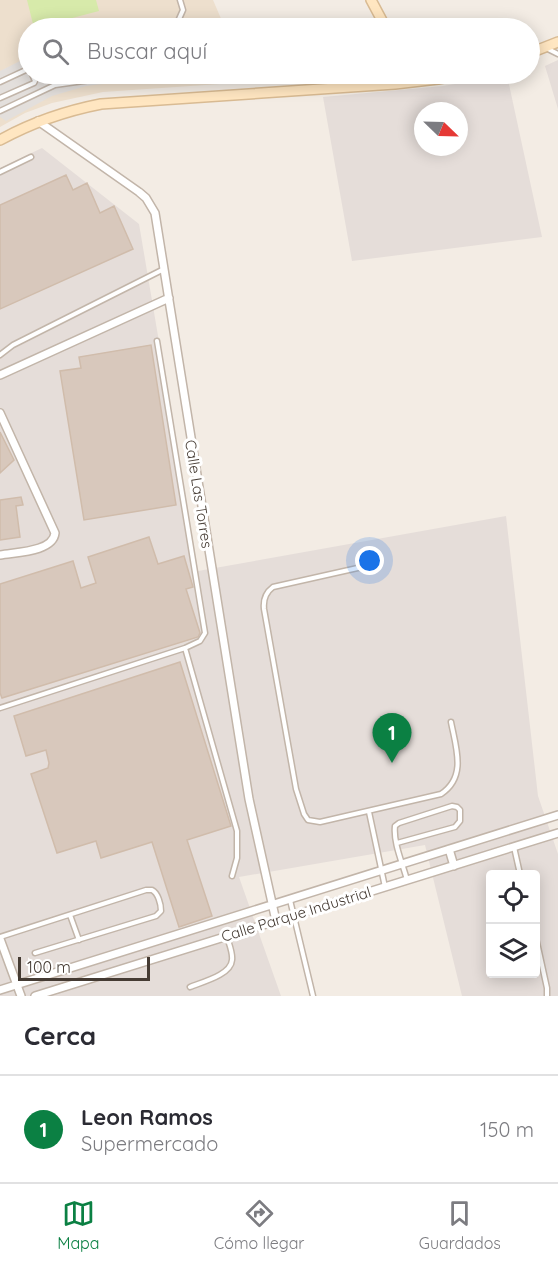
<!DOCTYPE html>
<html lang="es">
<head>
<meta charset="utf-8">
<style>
  body { margin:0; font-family:Quicksand,sans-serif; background:#f7f7f7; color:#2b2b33 }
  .controls { position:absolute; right:18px; bottom:18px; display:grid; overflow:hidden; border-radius:6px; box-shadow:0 3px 15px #0003 }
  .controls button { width:54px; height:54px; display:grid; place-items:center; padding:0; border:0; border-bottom:2px solid #e1e1e2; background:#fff; color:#2b2b33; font:30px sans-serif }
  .compass { position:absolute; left:414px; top:102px; width:54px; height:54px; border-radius:50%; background:#fff; box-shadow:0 3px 15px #0003; rotate:113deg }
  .scale { position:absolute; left:18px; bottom:15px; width:132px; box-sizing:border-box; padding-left:6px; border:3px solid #453b33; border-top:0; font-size:16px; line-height:21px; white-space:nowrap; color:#453b33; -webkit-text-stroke:4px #fff; paint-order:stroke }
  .you { position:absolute; left:370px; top:561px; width:21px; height:21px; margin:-15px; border:4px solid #fff; border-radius:50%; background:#1a73e8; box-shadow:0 0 0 9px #1a73e833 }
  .badge { display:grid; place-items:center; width:39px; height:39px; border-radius:50%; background:#0b8043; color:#fff; font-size:20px; font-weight:700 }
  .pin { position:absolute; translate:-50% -50px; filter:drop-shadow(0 2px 3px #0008) }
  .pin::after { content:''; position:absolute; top:32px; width:21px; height:18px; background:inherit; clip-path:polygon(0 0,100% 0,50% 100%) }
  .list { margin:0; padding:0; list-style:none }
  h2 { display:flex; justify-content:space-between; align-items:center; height:78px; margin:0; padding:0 24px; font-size:26px }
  h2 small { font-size:20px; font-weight:400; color:#7c7c81 }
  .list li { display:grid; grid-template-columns:39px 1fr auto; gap:18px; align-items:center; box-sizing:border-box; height:108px; padding:0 24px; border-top:2px solid #e1e1e2 }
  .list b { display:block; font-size:22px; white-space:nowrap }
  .list p { margin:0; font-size:20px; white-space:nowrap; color:#7c7c81 }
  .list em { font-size:20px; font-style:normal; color:#7c7c81 }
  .icon { flex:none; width:33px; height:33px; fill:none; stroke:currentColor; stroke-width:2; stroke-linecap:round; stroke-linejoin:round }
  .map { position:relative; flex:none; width:558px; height:996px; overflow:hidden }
  .search { position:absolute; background:#fff; box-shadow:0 3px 15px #0003; left:18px; right:18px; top:18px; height:66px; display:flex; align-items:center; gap:15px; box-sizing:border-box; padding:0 21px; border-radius:33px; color:#7c7c81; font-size:22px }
  .sheet { height:186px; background:#fff }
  nav { display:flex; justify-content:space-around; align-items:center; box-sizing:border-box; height:84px; border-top:2px solid #e1e1e2; background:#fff; font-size:16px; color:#7c7c81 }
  nav a { display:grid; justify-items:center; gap:3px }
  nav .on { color:#0b8043 }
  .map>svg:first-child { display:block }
  .industrial { fill:#e5ddd9; fill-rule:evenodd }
  .education { fill:#eddfcd }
  .green { fill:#d7eaaa }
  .parking { fill:#e3dfdc }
  .building { fill:#d8c8bc; stroke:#d0bcab; stroke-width:1.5 }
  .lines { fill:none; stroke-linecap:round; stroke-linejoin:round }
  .lane-casing { stroke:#c2b5a9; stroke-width:7 }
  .street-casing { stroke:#c2b5a9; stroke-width:10 }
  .secondary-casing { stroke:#d9bb93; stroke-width:12 }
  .lane { stroke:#fff; stroke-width:4 }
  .street { stroke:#fff; stroke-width:7 }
  .secondary { stroke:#ffe6c1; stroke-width:9 }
  .labels { text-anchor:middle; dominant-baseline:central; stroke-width:6; stroke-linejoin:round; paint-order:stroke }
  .street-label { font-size:15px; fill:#453b33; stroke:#fff }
</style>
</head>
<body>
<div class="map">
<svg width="558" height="996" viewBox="0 0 558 996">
  <rect width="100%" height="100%" fill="#f3ece4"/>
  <path class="industrial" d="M558,60V109L545,66Z
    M507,75L542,237L352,261L323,97L443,86ZM423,111H459V147H423Z
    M42,148L139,224L198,571L506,516L538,796L558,854V996H462L425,845L239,877L281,996H0V168ZM490,874H536V974H490Z"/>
  <path class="education" d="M0,0H213L225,28H28V74H246L249,82L103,92L52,103L25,113L0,127Z"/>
  <path class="green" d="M27,0H96L99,11L34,28Z"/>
  <path class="parking" d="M22,60L25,64L28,63V74H156L159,80L120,82L86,86L52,96L6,121L0,117V71Z"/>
  <path class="building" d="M66,175L73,190L87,183L100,213L114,206L133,249L0,309V205Z
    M151,345L176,505L84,520L60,371L81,368L79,357Z
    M0,432L14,460L0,473Z
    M21,497L23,505L16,506L20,537L0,540V500Z
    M149,537L158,564L184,556L193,587L186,589L200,633L198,637L2,698L0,693V584L73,561L81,588L96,583L88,557Z
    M180,662L231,826L187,840L212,916L179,927L152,842L101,858L96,841L57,853L31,774L48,768L49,763L46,750L26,756L14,716Z"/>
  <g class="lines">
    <defs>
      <path id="lane" d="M175,28L183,10L180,0
        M546,48L558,54
        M52,74L55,85
        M0,82L28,69
        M0,98L34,83L35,81L32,74
        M0,111L55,85L133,74
        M0,172L31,157
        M0,355L13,345L164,269
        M371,565L273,587C265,593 263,600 264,609L296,789L304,814L308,820L320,822L441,794C467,777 456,748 451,722
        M185,648L237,831V858L232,876
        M0,708L185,648L200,641L205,633L204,627L157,341
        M369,812L385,887
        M397,843L455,827L460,821V810L457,807L452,806L399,823L395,826C393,843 403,864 407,880
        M514,847L520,874
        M290,900L313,996
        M70,915L79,940
        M0,937L146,890H152C158,893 161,904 161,911L156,916L35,953
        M536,938L547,988V996
        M190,987C202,982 231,975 232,960C233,953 229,944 227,937"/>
      <path id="street" d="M38,121L139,192L146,198L155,213L249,799L276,921
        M0,375L169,298
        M0,413L55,533C53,552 16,552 0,555
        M449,849L454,866
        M0,939L21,996
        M0,990L558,815
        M35,996L558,833"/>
      <path id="secondary" d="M371,0L386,28
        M530,53L558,42
        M0,140C33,122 65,111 101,104L395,84L438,79L465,74"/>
    </defs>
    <use href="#lane" class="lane-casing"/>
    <use href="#street" class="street-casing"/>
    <use href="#secondary" class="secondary-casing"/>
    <use href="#lane" class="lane"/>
    <use href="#street" class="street"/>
    <use href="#secondary" class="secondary"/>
  </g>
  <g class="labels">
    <g class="street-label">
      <text transform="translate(199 494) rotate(81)">Calle Las Torres</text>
      <text transform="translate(296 914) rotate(-17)">Calle Parque Industrial</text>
    </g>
  </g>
</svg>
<div class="controls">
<button><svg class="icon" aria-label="locate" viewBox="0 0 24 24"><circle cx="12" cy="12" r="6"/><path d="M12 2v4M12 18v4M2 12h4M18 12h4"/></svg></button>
<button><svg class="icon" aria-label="layers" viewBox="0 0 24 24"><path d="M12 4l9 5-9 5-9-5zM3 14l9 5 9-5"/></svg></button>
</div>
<svg class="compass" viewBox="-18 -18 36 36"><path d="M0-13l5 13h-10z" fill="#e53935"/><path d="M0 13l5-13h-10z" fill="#7c7c81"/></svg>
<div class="scale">100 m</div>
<div class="you"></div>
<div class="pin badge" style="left:392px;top:763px">1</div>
<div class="search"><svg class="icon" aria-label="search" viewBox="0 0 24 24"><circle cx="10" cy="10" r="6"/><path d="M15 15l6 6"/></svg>Buscar aquí</div>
</div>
<section class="sheet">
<h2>Cerca<small></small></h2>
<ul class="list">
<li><span class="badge">1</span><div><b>Leon Ramos</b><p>Supermercado</p></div><em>150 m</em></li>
</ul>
</section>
<nav>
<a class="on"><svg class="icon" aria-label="map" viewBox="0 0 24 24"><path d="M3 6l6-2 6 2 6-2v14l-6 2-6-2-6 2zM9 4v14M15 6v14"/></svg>Mapa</a>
<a><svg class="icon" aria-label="directions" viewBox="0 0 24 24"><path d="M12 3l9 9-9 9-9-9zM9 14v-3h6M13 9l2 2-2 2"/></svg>Cómo llegar</a>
<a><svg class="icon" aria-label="saved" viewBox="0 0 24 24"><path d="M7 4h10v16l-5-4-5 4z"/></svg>Guardados</a>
</nav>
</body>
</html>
